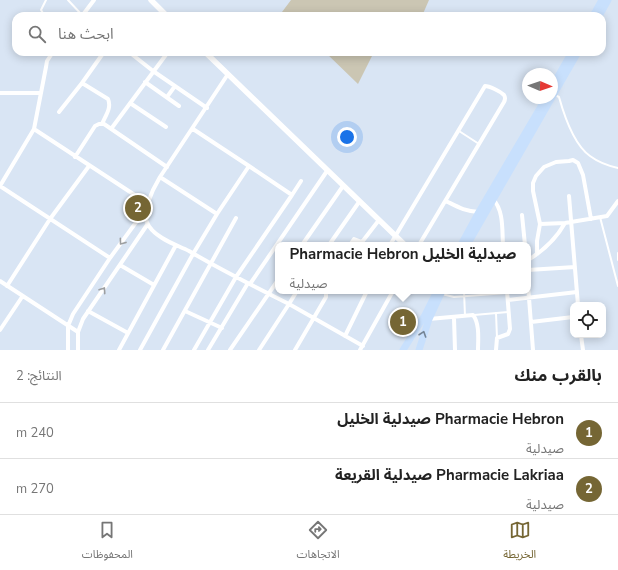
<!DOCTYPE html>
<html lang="ar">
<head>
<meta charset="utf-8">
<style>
  body { margin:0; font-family:"Nunito Sans","Noto Sans Arabic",sans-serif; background:#f2f2f2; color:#222; direction:rtl }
  .controls { position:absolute; right:12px; bottom:12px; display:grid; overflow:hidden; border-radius:8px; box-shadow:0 2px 10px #0003 }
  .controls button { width:36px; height:36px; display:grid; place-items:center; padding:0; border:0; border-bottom:1px solid #e0e0e0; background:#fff; color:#222; font:20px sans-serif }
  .compass { position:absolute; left:522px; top:68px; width:36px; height:36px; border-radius:50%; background:#fff; box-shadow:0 2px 10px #0003; rotate:92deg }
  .you { position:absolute; left:347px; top:137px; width:14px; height:14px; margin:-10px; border:3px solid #fff; border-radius:50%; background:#1a73e8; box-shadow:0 0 0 6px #1a73e833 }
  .badge { display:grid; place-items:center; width:26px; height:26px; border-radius:50%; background:#756634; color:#fff; font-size:13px; font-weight:700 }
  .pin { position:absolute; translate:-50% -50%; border:2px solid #fff; box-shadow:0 1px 4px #0006 }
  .popup { position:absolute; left:275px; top:242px; width:256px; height:52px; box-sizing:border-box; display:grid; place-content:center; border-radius:8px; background:#fff; filter:drop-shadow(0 1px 3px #0005); font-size:13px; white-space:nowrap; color:#767676 }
  .popup b { font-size:15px; color:#222 }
  .popup::after { content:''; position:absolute; left:50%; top:100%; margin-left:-8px; border:8px solid transparent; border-top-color:#fff }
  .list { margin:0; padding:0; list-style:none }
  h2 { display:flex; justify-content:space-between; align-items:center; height:52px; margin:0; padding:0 16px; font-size:17px }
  h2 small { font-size:13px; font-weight:400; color:#767676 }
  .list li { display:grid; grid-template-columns:26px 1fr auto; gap:12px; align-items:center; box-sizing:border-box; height:56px; padding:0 16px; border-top:1px solid #e0e0e0 }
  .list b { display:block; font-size:15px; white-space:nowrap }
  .list p { margin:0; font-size:13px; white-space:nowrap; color:#767676 }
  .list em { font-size:13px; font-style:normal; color:#767676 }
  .icon { flex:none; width:22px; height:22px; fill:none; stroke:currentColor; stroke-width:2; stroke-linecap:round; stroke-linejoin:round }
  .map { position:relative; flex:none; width:618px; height:350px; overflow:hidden; direction:ltr }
  .search { position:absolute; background:#fff; box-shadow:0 2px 10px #0003; left:12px; right:12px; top:12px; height:44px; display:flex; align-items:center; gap:10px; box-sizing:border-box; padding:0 14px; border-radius:12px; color:#767676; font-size:15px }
  .sheet { height:164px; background:#fff }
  nav { display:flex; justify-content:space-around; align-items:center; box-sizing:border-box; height:56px; border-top:1px solid #e0e0e0; background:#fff; font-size:11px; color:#767676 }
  nav a { display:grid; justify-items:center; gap:2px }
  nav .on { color:#756634 }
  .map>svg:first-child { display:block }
  .green { fill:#cbc6b3 }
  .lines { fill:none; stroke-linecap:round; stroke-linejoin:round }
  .service { stroke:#fff; stroke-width:2 }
  .minor { stroke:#fff; stroke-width:4 }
  .tertiary { stroke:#fff; stroke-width:5.5 }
  .primary { stroke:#c8e0fd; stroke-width:7 }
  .oneway { stroke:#9c9ea0 }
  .oneway2 { stroke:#758494 }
</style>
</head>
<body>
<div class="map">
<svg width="618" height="350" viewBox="0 0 618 350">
  <rect width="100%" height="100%" fill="#d9e5f4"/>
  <path class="green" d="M291,0H429L422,16H286L282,12Z
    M325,52H374L358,84Z"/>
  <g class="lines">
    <path class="service" d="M68,0L82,15
      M45,16L41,10L46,0
      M555,95L559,97C564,115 573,144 590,156C598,162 609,166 618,168
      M459,131L479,144
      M600,217L618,286
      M618,253V260
      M464,291L465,316
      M442,294L454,297L507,293
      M496,313L497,338
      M474,315L508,312"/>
    <path class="minor" d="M82,16L94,0
      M129,52L153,71L207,108
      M145,82L179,106
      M82,83L108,99C112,108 105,116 102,124
      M0,93H41
      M167,97L175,86
      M130,103L166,127
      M59,112L82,83L104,52
      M34,129L147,203
      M111,129L168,52
      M193,129L249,166
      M75,157L95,126L99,124H104L167,167
      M160,177L217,214
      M0,186L34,129L46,67L47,61L53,52
      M0,186L110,258
      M292,195L301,181
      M569,196L578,305
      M493,199C504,211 502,230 503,245
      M446,201C458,207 464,211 479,212
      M145,211C145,218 146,224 152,230C161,240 177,245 189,251C221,270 255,287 289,304L297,291
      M522,215L525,245
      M540,224L565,223L607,216L618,201
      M302,245L343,186
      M329,245L359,202
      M350,245L354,239L362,242L379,220
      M390,245L485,86C489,86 500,91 504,95C506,98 505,100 504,102L419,245
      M537,254V241L540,224L533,191V183L536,176L544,167L556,162L569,161L573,160L578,163L583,175L591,219
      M528,260C543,251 556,239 565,223
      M120,265L154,285
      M528,270L575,267
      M0,281L78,332
      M250,284L327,171
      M528,285L533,350
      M7,286L50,219L89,166
      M508,300L577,292
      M88,311L128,333
      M185,311L222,328
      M454,318L455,350
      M429,319L473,315C480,324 478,340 478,350
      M531,322L573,317
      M0,330L22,297
      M581,335L583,350
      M345,336L367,291
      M68,350V326L73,314L110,258L145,210L153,190L160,177L228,74
      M78,350V332L83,319L147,225
      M119,350L176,245
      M140,350L193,254L217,214L249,166L292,195L236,277L194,350
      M163,350L236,218
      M208,350L248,283
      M230,350L278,280
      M259,350L289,304L363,346
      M295,350L326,297V291
      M360,350L393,291
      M496,350L497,338L508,334L510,329L507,291"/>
    <path class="tertiary" d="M151,0L167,16
      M205,52L405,245"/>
    <path class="primary" d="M593,16L602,0
      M599,16L608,0
      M552,87L572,52
      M461,245L479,212L546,98
      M467,245L578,52
      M403,350L425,315L437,291
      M419,350L429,319L442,291"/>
  </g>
  <defs><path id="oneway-chevron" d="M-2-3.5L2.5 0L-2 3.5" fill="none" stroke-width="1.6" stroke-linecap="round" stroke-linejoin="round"/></defs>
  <g class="oneway">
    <use href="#oneway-chevron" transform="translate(122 242) rotate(126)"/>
    <use href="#oneway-chevron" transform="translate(103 290) rotate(-56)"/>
  </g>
  <use class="oneway2" href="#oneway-chevron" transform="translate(423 334) rotate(-71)"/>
</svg>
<div class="controls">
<button><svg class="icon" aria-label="locate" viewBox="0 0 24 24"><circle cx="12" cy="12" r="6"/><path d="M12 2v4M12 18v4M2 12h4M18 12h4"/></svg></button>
</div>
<svg class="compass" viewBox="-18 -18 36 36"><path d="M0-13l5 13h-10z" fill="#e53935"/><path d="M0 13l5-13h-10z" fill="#767676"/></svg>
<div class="you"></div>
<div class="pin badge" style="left:403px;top:322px">1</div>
<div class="popup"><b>Pharmacie Hebron صيدلية الخليل</b>صيدلية</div>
<div class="pin badge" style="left:138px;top:208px">2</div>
<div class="search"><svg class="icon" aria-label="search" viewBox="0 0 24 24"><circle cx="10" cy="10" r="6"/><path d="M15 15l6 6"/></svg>ابحث هنا</div>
</div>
<section class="sheet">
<h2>بالقرب منك<small>النتائج: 2</small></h2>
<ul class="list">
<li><span class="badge">1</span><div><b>Pharmacie Hebron صيدلية الخليل</b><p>صيدلية</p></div><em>240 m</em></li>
<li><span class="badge">2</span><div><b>Pharmacie Lakriaa صيدلية القريعة</b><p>صيدلية</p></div><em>270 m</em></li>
</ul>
</section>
<nav>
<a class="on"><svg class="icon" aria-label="map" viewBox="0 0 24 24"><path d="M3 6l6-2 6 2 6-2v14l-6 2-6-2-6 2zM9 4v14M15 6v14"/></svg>الخريطة</a>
<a><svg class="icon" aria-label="directions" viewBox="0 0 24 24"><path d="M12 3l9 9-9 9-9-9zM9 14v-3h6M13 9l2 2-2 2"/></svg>الاتجاهات</a>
<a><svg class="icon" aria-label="saved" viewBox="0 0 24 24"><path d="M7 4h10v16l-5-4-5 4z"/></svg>المحفوظات</a>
</nav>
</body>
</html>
